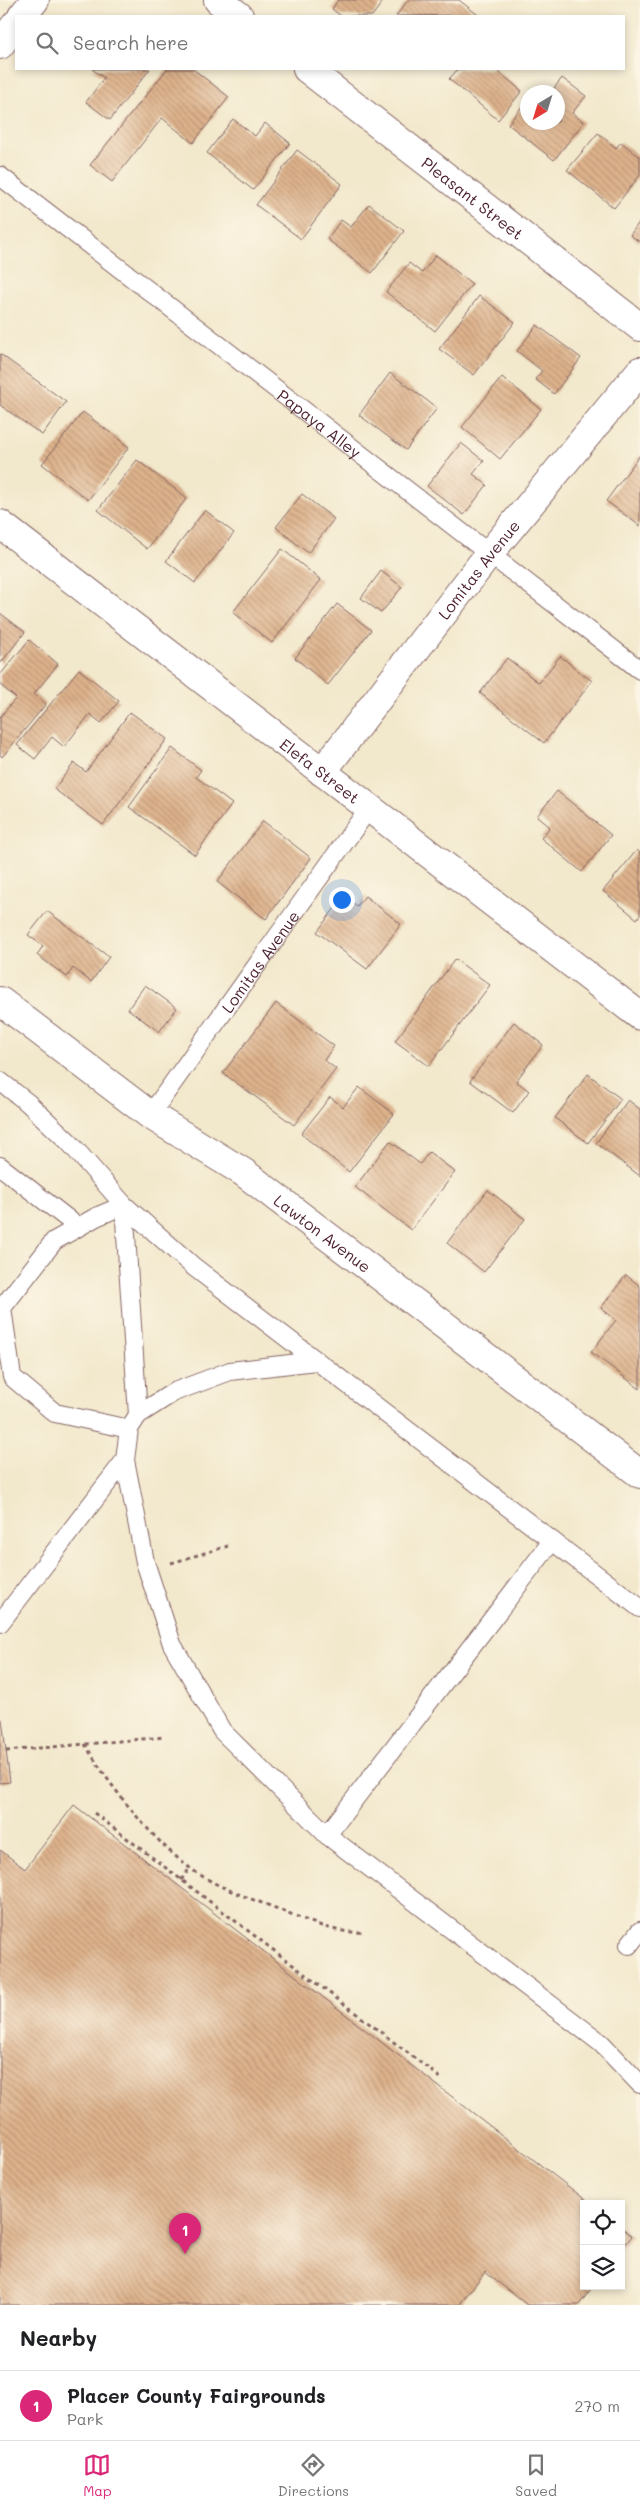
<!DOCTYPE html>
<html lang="en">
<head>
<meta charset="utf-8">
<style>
  body { margin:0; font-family:Mali,sans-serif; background:#f6f6f6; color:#202124 }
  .controls { position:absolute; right:15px; bottom:15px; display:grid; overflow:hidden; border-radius:0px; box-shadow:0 2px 8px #0003 }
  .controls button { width:45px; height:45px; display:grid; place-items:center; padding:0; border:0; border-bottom:1px solid #e0e0e0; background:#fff; color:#202124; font:25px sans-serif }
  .compass { position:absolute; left:520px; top:85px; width:45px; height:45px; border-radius:50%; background:#fff; box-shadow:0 2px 8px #0003; rotate:218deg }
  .you { position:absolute; left:341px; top:899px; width:18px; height:18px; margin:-12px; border:4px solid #fff; border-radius:50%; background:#1a73e8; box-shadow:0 0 0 8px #1a73e833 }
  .badge { display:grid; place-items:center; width:32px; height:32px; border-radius:50%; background:#db2777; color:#fff; font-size:16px; font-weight:700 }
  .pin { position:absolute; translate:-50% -41px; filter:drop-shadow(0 1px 2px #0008) }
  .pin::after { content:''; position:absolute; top:26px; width:18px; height:15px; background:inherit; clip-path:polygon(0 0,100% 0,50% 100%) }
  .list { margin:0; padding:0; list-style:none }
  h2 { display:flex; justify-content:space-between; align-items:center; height:65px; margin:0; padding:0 20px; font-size:21px }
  h2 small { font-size:16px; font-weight:400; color:#757577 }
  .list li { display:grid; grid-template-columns:32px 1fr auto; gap:15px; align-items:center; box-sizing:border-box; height:70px; padding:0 20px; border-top:1px solid #e0e0e0 }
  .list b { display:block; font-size:19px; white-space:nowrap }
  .list p { margin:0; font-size:16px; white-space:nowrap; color:#757577 }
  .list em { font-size:16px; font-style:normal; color:#757577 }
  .icon { flex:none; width:28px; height:28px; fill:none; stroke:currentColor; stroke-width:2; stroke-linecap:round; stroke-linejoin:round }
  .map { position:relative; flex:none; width:640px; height:2305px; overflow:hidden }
  .search { position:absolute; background:#fff; box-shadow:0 2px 8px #0003; left:15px; right:15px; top:15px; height:55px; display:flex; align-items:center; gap:12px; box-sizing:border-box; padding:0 18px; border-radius:0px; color:#757577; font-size:19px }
  .sheet { height:135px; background:#fff }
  nav { display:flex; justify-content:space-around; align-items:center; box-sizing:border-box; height:70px; border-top:1px solid #e0e0e0; background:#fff; font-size:14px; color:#757577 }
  nav a { display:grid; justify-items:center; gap:2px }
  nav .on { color:#db2777 }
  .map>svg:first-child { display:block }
  .building { fill:url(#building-back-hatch) }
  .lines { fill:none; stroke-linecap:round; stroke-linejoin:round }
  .lane-casing { stroke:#856563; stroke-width:20 }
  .street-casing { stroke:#856563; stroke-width:30 }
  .path { stroke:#856563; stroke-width:3; stroke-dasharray:4 4; stroke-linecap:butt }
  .lane { stroke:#fff; stroke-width:18 }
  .street { stroke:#fff; stroke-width:28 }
  .labels { text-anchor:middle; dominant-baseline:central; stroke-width:4; stroke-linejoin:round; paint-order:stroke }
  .street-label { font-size:16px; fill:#4a1f2b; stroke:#fcf5e5 }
</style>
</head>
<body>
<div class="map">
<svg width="640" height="2305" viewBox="0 0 640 2305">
  <defs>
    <pattern id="building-back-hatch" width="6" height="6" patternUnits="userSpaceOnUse" patternTransform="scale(1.25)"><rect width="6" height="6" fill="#deb38c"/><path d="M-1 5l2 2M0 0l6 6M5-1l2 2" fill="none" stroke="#b69173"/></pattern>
  </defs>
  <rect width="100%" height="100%" fill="#fcf5e5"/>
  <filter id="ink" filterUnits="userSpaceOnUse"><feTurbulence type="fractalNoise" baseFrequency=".02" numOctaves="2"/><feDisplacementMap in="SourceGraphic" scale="10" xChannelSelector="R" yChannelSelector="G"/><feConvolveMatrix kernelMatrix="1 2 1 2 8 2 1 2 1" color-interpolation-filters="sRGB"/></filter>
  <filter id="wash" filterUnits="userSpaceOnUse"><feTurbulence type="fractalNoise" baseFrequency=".0096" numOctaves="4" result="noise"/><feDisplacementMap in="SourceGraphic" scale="20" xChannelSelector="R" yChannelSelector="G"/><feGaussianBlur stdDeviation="1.12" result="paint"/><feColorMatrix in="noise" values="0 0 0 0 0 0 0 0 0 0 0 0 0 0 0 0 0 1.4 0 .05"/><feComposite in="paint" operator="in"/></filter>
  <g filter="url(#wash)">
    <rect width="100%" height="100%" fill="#f2e8cc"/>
    <g id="blocks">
      <path class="building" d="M338,0H384L372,16H341L332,9Z
        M408,0H459L478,15L396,16Z
        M92,69H150L110,120L86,102L104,78Z
        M167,69H193L229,97L193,143L162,118L112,182L90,165Z
        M458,69H495L522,91L498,120L449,79Z
        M562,78L586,96L572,113L584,122L554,160L508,124L528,99V122H558V92H551Z
        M538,86L546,92H533Z
        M233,119L255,136L265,123L290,143L253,190L207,153Z
        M598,133L616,148L621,142L640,157V175L614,208L567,170Z
        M297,150L342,184L301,239L256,205Z
        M369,204L404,231L372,273L327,239L341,220L351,227Z
        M640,221V242L630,235Z
        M436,255L472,284L435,331L386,292L409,263L422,273Z
        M479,296L515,322L474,375L439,349Z
        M537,325L581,358L554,394L535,379L542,371L517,351Z
        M0,354L66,402L42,435L0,405Z
        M390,373L437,408L406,450L359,415Z
        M502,377L541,409L500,459L462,427Z
        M83,412L129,447L88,500L42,464Z
        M461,443L484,461L473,474L487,485L464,515L427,486Z
        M640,455V526L606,501Z
        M137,460L187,498L147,549L98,510Z
        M302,494L334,519L308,553L276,527Z
        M205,510L234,533L195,583L166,561Z
        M282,549L321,580L272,643L233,612Z
        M381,571L402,587L381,613L361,598Z
        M337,604L371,630L328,685L295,658Z
        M0,613L25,632L0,664Z
        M29,640L58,664L34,694L46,704L2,757L0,755V717L16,698L0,685V675Z
        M560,656L592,681L544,743L480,693L507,658L539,683Z
        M79,669L119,701L101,723L90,714L64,747L52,737L35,759L17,745Z
        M130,712L167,739L103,825L54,789L74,763L86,772Z
        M172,748L201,770L196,777L232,804L195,855L129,807Z
        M557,791L611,835L582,872L541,838L550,827L537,816Z
        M263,821L311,858L266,919L217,882Z
        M637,850L640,853V915L637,919L603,891Z
        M344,896L357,906L365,896L401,924L367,969L317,932Z
        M47,911L109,957L91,982L73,968L67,977L37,955L43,946L28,935Z
        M455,959L490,985L429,1066L395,1041Z
        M145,985L177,1008L159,1032L128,1009Z
        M276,1003L334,1046L324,1060L336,1069L294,1125L223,1073Z
        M514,1022L543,1045L516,1081L529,1091L513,1113L470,1081Z
        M588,1074L621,1099L588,1143L555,1118Z
        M359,1087L394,1114L349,1172L301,1134L330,1097L343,1107Z
        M628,1100L640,1109V1176L596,1143Z
        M390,1141L420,1164L429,1152L455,1172L411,1230L355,1187Z
        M488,1190L525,1219L484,1272L447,1243Z
        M626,1275L640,1286V1389L591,1352L616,1320L601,1308Z
        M0,1719H2L10,1782L0,1783Z
        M74,1805L591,2204H584V2286H593L579,2305H527L485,2272L459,2305H0V1850L25,1869Z
        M621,2227L632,2236L621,2250Z"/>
    </g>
  </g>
  <g filter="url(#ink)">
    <use href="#blocks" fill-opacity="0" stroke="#856563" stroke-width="1"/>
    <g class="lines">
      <defs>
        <g id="lane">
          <path id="s1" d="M0,176L640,670"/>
          <path d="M0,1081L28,1103L69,1142L124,1205L194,1267L640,1608"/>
          <path id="s2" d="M150,1115L369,808"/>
          <path d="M0,1166L78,1227"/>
          <path d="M124,1205L96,1217L54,1241L2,1308L12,1377L55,1413L129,1429"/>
          <path d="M124,1205L138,1415"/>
          <path d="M316,1361L230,1371L174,1392L138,1415L129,1429L125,1460L145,1562L172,1644L222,1731L327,1835L601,2043L640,2084"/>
          <path d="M0,1623L125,1460"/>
          <path d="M327,1835L552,1541"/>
          <path d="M629,1945L640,1931"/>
        </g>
        <g id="street">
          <path d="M218,0L239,16"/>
          <path d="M22,16L35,0"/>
          <path d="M0,45L16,24"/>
          <path id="s3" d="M307,69L640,327"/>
          <path id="s4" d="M0,524L640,1016"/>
          <path id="s5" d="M322,772L489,554L640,371"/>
          <path id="s6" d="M0,1001L150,1115L243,1172L640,1474"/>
        </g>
      </defs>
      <use href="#lane" class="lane-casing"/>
      <use href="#street" class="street-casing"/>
      <path class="path" d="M171,1563L228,1546
        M85,1744C109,1786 160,1851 202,1876C228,1892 258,1901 286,1912C313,1923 336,1934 365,1932
        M6,1751L165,1737
        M94,1813L442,2079
        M181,1880L190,1868"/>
      <use href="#lane" class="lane"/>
      <use href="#street" class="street"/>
    </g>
  </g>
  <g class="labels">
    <g class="street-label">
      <text stroke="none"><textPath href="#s3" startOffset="210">Pleasant Street</textPath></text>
      <text stroke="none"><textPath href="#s1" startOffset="404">Papaya Alley</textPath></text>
      <text stroke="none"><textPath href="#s5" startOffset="256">Lomitas Avenue</textPath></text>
      <text stroke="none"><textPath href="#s4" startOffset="404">Elefa Street</textPath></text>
      <text stroke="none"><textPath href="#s2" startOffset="189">Lomitas Avenue</textPath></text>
      <text stroke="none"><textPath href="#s6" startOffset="398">Lawton Avenue</textPath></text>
    </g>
  </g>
</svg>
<div class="controls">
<button><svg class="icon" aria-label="locate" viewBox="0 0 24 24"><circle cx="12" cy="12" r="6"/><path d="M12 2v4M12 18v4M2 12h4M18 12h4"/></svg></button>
<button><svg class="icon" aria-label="layers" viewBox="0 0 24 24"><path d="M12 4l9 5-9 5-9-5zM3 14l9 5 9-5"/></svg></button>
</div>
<svg class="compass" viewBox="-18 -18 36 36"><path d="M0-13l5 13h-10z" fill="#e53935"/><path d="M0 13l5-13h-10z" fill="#757577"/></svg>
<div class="you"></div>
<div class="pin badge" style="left:185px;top:2254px">1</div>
<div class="search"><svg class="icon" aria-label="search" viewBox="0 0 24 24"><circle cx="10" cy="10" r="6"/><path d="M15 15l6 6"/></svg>Search here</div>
</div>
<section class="sheet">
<h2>Nearby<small></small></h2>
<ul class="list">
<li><span class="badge">1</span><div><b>Placer County Fairgrounds</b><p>Park</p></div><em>270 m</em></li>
</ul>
</section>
<nav>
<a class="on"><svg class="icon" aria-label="map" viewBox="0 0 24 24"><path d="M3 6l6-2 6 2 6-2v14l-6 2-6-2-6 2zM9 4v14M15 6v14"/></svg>Map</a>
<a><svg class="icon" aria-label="directions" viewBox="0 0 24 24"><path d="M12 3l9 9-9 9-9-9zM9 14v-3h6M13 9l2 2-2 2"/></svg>Directions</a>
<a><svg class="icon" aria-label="saved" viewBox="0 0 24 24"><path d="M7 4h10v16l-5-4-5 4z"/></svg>Saved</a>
</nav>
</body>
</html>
